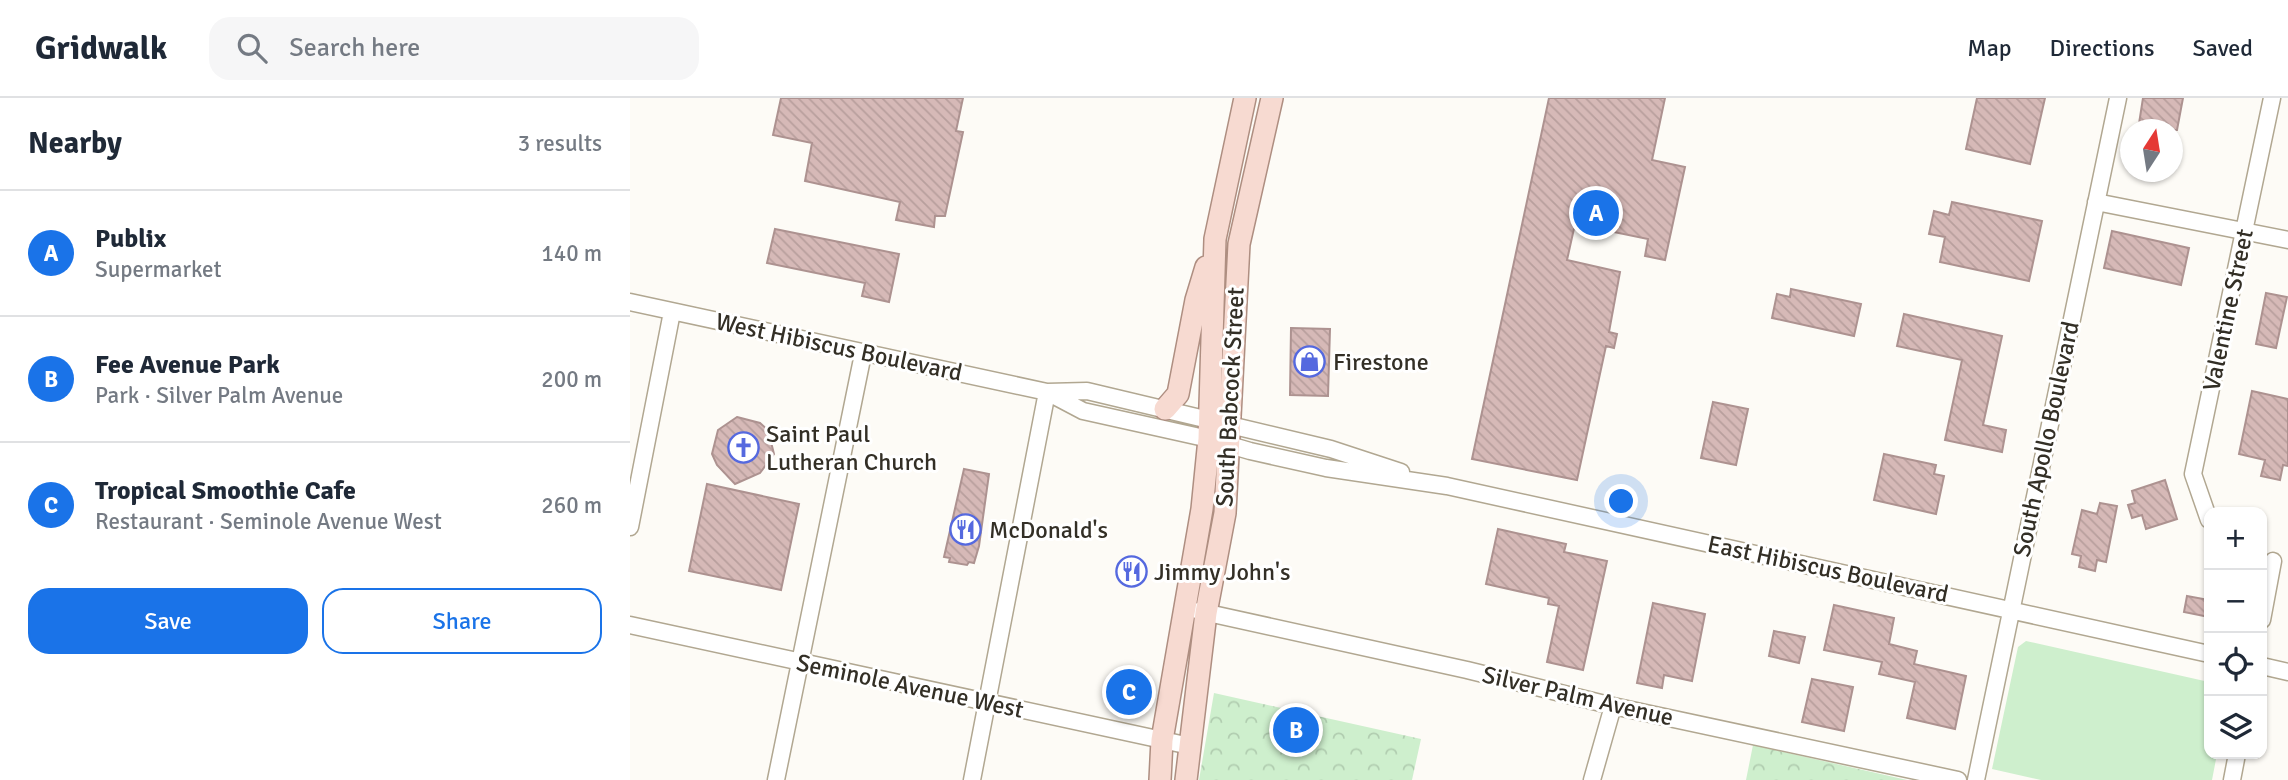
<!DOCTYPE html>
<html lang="en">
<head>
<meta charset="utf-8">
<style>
  body { margin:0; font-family:Signika,sans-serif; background:#f6f6f7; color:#1f2937 }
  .controls { position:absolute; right:21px; bottom:21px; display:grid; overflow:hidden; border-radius:14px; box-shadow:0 2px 5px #0004 }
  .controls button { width:63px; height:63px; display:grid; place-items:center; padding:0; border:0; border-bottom:2px solid #e0e1e3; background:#fff; color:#1f2937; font:35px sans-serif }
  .compass { position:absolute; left:1490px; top:21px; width:63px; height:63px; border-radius:50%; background:#fff; box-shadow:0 2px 5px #0004; rotate:12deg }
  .you { position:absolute; left:992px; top:404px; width:24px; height:24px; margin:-18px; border:5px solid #fff; border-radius:50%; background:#1a73e8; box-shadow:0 0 0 10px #1a73e833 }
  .badge { display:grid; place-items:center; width:46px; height:46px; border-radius:50%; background:#1a73e8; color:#fff; font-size:23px; font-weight:700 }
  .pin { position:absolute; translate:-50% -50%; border:4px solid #fff; box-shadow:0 2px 7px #0006 }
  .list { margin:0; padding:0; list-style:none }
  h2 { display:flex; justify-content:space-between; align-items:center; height:91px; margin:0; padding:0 28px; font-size:30px }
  h2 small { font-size:23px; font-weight:400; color:#747a83 }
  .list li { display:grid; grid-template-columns:46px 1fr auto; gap:21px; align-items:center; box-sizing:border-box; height:126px; padding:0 28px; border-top:2px solid #e0e1e3 }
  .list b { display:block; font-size:26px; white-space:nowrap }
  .list p { margin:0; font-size:23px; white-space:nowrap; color:#747a83 }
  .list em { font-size:23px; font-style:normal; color:#747a83 }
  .actions { display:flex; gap:14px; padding:21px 28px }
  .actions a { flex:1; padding:16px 0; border:2px solid #1a73e8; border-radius:21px; text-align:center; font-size:24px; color:#1a73e8 }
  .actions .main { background:#1a73e8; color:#fff }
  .icon { flex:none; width:38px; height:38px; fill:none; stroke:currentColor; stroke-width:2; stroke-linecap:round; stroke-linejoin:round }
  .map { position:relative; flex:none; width:1658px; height:682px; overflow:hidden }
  header { display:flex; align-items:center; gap:42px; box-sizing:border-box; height:98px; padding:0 35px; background:#fff; border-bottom:2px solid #e0e1e3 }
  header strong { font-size:33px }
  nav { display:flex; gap:38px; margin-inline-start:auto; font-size:24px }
  .search { width:490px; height:63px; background:#f6f6f7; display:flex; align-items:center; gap:18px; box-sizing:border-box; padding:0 24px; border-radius:21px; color:#747a83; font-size:26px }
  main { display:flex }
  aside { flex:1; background:#fff }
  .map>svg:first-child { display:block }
  .grass { fill:#ceefcd }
  .park { fill:url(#park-crowns) }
  .building { fill:url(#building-back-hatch); stroke:#ad9290; stroke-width:2 }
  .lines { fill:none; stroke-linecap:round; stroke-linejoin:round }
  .minor-casing { stroke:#b1a791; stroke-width:19 }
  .major-casing { stroke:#ae8e81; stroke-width:24 }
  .minor { stroke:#fff; stroke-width:16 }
  .major { stroke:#f7dad1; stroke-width:21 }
  .labels { text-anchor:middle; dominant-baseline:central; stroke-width:6; stroke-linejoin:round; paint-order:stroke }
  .street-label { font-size:24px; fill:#332f26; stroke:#fff }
  .poi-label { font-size:24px; fill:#332f26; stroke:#fff; text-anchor:start }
</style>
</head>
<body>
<header>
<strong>Gridwalk</strong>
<div class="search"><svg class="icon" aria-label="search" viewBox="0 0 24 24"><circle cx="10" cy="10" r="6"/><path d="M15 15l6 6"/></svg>Search here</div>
<nav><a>Map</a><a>Directions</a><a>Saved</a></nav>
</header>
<main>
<aside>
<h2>Nearby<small>3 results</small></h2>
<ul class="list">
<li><span class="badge">A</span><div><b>Publix</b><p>Supermarket</p></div><em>140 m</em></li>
<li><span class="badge">B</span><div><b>Fee Avenue Park</b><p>Park · Silver Palm Avenue</p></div><em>200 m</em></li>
<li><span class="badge">C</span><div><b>Tropical Smoothie Cafe</b><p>Restaurant · Seminole Avenue West</p></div><em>260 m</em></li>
</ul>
<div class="actions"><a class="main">Save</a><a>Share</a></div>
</aside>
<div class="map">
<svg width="1658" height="682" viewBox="0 0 1658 682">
  <defs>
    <pattern id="park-crowns" width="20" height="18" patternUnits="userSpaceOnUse" patternTransform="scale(1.75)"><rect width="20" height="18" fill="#ceefcd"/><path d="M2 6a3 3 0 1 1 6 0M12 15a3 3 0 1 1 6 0" fill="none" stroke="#b1cdb0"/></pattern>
    <pattern id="building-back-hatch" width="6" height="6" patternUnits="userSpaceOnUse" patternTransform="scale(1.75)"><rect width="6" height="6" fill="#d6b9b7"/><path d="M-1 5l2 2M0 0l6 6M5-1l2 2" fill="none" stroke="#b89f9d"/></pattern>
  </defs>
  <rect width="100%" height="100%" fill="#fdfbf6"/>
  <path class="grass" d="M1396,543L1579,584V656H1587L1582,682H1411L1362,671L1388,549Z"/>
  <path class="park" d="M584,595L791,641L782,682H569Z
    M1123,647L1277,682H1116Z"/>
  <path class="building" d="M151,0H333L326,33L333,34L315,118H305L304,129L266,122L270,104L175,83L182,45L143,37Z
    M919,0H1035L1022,62L1055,69L1035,162L1015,158L1018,141L945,126L937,162L990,174L979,234L987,236L984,250L976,248L947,382L842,361Z
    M1347,0H1415L1400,66L1336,51Z
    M1513,0H1553L1547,32H1508Z
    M1322,104L1412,123L1399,183L1310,164L1315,139L1299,136L1304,113L1319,117Z
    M145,131L269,156L259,204L232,198L235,185L137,165Z
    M1482,133L1559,150L1551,187L1474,170Z
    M1161,191L1231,206L1224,238L1142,220L1147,196L1160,199Z
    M1636,195L1657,199L1646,250L1626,246Z
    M1274,216L1372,238L1353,327L1376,332L1372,354L1315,342L1332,262L1267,248Z
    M661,230L700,231L698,298L660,297Z
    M1622,293L1658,301V368L1653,367L1650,382L1631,378L1635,362L1609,356Z
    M1083,304L1118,311L1106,367L1071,360Z
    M107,319L130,325L138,332L144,356L130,375L105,386L87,367L82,356L88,332Z
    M1254,356L1306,367L1304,376L1314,378L1306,416L1244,402Z
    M334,371L359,376L349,448L344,465L339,464L337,467L319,464L320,460L314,459Z
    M1535,382L1547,421L1516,431L1512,417L1502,420L1498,407L1505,405L1502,393Z
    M77,386L169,406L151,492L59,473Z
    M1470,405L1487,408L1476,464L1467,462L1465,473L1449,469L1451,458L1442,456L1452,412L1467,416Z
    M868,431L936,446L934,454L977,463L953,572L917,564L929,508L918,506L919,500L856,486Z
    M1557,498L1579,502V519L1554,514Z
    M1023,505L1075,516L1062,583L1034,577L1032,590L1007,585Z
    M1204,507L1264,520L1259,546L1287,553L1284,566L1336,578L1325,631L1277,620L1285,584L1249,576L1252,564L1194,552Z
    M1144,533L1175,539L1169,565L1139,558Z
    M1182,581L1223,589L1214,633L1172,624Z"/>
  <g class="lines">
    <defs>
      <path id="minor" d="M1466,104L1658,142
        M0,204L417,294L457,293L701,351L771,374
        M417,294L453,313L579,341L620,353L696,370L817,388L1579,556
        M1579,422L1563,376L1642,0
        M0,429L42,214
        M569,513L837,572L983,608L1328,682
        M1632,522L1643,463
        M0,527L560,648
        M1632,568L1658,574
        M146,682L233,256
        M342,682L417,294
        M962,682L983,608
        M1346,682L1488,0
        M1602,682L1607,656"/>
      <path id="major" d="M535,311L548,296L566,202L576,169
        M530,682L532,642L572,411L579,341L585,141L615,0
        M556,682L576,515L595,415L609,146L642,0"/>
    </defs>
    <use href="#minor" class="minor-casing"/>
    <use href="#major" class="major-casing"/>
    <use href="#minor" class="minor"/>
    <use href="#major" class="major"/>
  </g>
  <defs>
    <symbol id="shop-ring" viewBox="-11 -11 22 22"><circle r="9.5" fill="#fff" stroke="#5569df" stroke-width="1.5"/><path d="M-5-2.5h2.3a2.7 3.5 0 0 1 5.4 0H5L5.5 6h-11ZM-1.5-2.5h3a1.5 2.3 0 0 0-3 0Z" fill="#5569df"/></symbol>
    <symbol id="church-ring" viewBox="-11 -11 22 22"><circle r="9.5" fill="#fff" stroke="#5569df" stroke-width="1.5"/><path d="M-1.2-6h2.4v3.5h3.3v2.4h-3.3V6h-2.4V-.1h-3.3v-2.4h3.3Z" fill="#5569df"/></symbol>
    <symbol id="restaurant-ring" viewBox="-11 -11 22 22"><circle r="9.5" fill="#fff" stroke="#5569df" stroke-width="1.5"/><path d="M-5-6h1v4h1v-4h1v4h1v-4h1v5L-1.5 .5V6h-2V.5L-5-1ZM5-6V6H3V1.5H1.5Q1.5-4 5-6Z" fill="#5569df"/></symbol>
  </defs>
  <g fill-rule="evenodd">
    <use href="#shop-ring" x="662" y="246" width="35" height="35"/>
    <use href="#church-ring" x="96" y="332" width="35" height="35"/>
    <use href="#restaurant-ring" x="318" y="414" width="35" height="35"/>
    <use href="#restaurant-ring" x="484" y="456" width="35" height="35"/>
  </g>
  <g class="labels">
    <g class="street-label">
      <text transform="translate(1598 212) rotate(-78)">Valentine Street</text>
      <text transform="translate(209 249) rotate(12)">West Hibiscus Boulevard</text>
      <text transform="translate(600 299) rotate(-87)">South Babcock Street</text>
      <text transform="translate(1416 341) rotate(-78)">South Apollo Boulevard</text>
      <text transform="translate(1198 471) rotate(12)">East Hibiscus Boulevard</text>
      <text transform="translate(280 588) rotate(12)">Seminole Avenue West</text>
      <text transform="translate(948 598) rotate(13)">Silver Palm Avenue</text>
    </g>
    <g class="poi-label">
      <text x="703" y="264">Firestone</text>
      <text x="136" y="336">Saint Paul<tspan x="136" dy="28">Lutheran Church</tspan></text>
      <text x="359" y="432">McDonald's</text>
      <text x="524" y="474">Jimmy John's</text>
    </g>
  </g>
</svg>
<div class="controls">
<button>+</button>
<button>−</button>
<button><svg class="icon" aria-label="locate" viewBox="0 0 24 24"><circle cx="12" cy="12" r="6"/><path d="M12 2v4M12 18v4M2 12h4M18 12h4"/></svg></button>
<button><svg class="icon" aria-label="layers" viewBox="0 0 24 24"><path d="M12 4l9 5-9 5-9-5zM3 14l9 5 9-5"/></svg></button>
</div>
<svg class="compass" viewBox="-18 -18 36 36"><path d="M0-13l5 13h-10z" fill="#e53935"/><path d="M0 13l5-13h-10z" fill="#747a83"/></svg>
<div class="you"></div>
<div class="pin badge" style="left:966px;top:115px">A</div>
<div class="pin badge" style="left:666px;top:632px">B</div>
<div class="pin badge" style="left:499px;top:594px">C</div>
</div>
</main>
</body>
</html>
